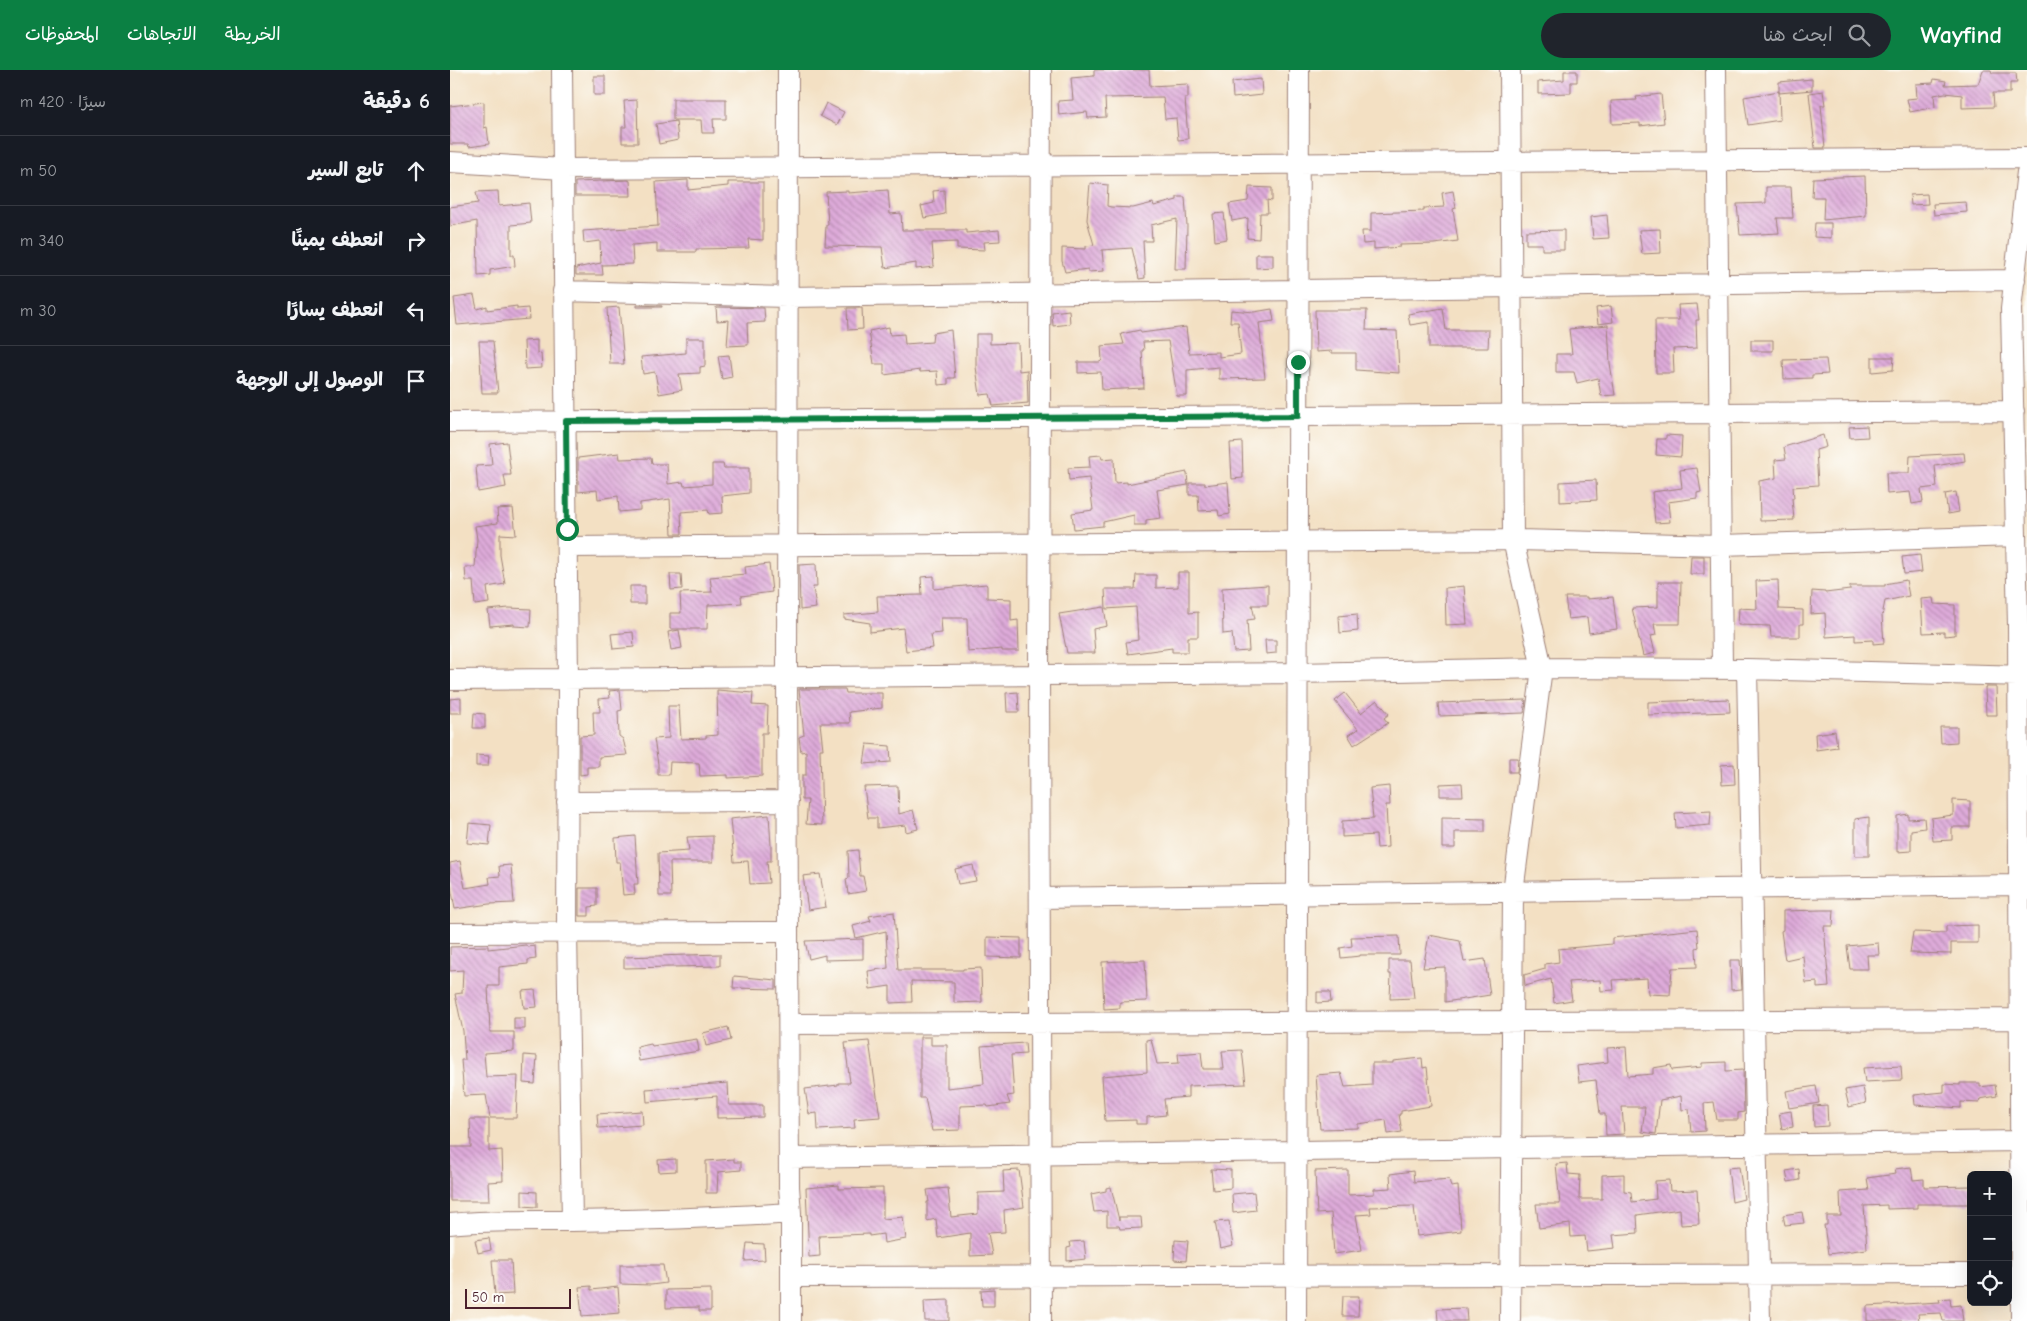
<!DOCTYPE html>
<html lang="ar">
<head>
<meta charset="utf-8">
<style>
  body { margin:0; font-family:"Comic Neue","Playpen Sans Arabic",sans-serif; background:#20242c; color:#f1f3f6; direction:rtl }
  .controls { position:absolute; right:15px; bottom:15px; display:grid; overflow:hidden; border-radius:8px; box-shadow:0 5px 20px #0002 }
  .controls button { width:45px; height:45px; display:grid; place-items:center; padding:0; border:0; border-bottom:1px solid #363941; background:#171b24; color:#f1f3f6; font:25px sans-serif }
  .scale { position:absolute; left:15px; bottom:12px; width:106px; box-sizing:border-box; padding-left:5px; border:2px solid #4a1f2b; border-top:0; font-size:14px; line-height:18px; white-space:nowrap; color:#4a1f2b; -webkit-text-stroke:4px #fdfcf7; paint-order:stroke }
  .stop { position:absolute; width:15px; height:15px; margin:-11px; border:4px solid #0b8043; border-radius:50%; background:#fff }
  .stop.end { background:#0b8043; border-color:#fff; box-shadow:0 1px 5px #0008 }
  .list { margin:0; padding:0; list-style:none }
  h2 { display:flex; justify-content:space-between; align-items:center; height:65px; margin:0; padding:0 20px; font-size:21px }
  h2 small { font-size:16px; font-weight:400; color:#9ea1a6 }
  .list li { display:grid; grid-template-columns:32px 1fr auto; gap:15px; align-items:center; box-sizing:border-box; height:70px; padding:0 20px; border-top:1px solid #363941 }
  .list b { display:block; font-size:19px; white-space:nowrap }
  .list em { font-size:16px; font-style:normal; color:#9ea1a6 }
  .icon { flex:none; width:28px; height:28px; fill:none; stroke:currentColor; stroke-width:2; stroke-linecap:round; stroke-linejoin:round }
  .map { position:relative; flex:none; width:1577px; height:1251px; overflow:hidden; direction:ltr }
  header { display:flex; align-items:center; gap:30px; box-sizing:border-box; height:70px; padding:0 25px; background:#0b8043; color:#fff }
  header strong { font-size:24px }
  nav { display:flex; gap:28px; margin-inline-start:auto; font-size:18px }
  .search { width:350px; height:45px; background:#20242c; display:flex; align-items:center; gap:12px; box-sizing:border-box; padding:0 18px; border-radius:28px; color:#9ea1a6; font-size:19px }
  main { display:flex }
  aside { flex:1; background:#171b24 }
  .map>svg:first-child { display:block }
  .building { fill:url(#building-back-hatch) }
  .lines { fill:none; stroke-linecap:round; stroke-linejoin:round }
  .minor-casing { stroke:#9e8077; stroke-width:22 }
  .minor { stroke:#fff; stroke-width:20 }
  .route { stroke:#0b8043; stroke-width:6 }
</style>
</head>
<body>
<header>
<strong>Wayfind</strong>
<div class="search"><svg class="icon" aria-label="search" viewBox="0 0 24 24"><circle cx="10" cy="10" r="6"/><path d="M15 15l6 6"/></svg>ابحث هنا</div>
<nav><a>الخريطة</a><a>الاتجاهات</a><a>المحفوظات</a></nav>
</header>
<main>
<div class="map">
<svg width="1577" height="1251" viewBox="0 0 1577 1251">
  <defs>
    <pattern id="building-back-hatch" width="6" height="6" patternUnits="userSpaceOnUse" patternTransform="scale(1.25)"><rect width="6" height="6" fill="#deabda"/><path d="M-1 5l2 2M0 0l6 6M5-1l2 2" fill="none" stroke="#b68bb1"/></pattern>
  </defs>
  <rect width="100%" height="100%" fill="#fdfcf7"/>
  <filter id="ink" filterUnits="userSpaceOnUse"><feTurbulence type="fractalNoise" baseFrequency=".02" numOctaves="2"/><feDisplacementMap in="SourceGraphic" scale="10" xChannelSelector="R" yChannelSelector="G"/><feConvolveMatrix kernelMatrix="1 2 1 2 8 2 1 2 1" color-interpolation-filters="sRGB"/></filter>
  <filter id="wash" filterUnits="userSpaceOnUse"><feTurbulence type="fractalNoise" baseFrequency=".0096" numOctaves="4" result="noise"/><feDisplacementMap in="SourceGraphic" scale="20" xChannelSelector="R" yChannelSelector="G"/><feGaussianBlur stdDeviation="1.12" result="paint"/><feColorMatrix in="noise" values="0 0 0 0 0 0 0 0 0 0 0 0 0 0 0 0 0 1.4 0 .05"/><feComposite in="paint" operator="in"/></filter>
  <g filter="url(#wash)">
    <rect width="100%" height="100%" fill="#f3e0c3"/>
    <g id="blocks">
      <path class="building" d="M644,0H699L700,16L738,14V28H735L738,69L728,70L726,48L715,49L713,27L655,28L656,47L638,48L637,42L609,45L608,31L623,30L621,8L644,6Z
        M1533,0H1541L1542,3H1566L1567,13H1560V23H1543L1544,37L1512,38V25L1495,23L1484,25L1485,37L1460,42L1457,29L1467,28L1466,14L1483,13L1484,9L1496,11L1495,15L1528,14Z
        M1114,1H1127V12H1121V23L1088,24V12L1114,10Z
        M144,6H155V25H144Z
        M811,9L812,25L783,28L782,12Z
        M1362,9V20L1329,23V12Z
        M1329,21L1330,50L1298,55L1294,27Z
        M1373,21L1375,35H1371L1375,78H1365L1359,23Z
        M1211,24L1214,53L1190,56V53L1162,54L1161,31L1187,30L1186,27Z
        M223,29H276V49H263L264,63H252L251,50H223Z
        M187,30L188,73H172V57H176L174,31Z
        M34,32V58L37,57L39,74L19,77L18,74H0V36Z
        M376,33L394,42L387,55L370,46Z
        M226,51L228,70L209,74L206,54Z
        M1415,106L1416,146L1373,150L1374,127H1362L1363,108Z
        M178,110L180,111L181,126H125V112Z
        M238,110V120L278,116V112H313V170L298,169L299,178L246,179V182H207V173L182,175L183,194L152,195L153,205H126V198L151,193L150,171L134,173L133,161L208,156L206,112Z
        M640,113L658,115L657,136L661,137L683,138L703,133L704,136L727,130V127H735L737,156L736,199H725L727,149L701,155L702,171H693L695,208L689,209L682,178L652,180L654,201L638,202V199L615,202L612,191V178L636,179V176L644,175L637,150Z
        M799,117L822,118V131L817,130L818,143H810L809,169L797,168L798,148L782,151L779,134L798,131Z
        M1316,117H1341L1343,148H1327L1329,163L1290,165L1287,134L1316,133Z
        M438,120L440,144L451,143L452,160H516V163L549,160L550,171L534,172L535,180L507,179V172L482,173L484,197L466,199V193L435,198L432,177L375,176L376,155H378L376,122L398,121V123Z
        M494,120L495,144L474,148L471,136L484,133L483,121Z
        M48,121L49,136L79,133L81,153L61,155V185H64L65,196L40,200V205L28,206L27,151L0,156V137L28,133L26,122Z
        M1003,121L1006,138L1003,139L1008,171L984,174L950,175V177L924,179V173L913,174L912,161H921V143L974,141V138L994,137L992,123Z
        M1477,124L1478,134L1461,135L1460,125Z
        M1516,132L1517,142L1484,145L1483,134Z
        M774,143L777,169L765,171L763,144Z
        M1157,145L1159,168L1143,169L1141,147Z
        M1365,153H1381V168L1364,167Z
        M1210,159L1211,183L1192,184L1189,160Z
        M1114,160V180H1092V174H1076V161Z
        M806,184H823V197L806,198Z
        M24,225L27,239L37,236V240L67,236V239L78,238L79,249L7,255L4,228Z
        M1247,234L1249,250H1246L1247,278L1223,279L1224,303H1206L1205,250H1229L1228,235Z
        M187,235L212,236V237H187Z
        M1161,236L1163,252L1148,254L1146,238Z
        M169,237L174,294H160L157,238Z
        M266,237L314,238L315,252L297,253L298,275L277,276L279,250L267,251Z
        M397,238H412L413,259L398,260Z
        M993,238L996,260H1039L1038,278H979V252L960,255L958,244Z
        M822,239L824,251L809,253L815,308L769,309V297L737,300V326H727L718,271L693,272L694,280H692L694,318L652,320L651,302L628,303V292H650L652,290L651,276L674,274L671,264L690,260L691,263L736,257L739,283L769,282V287L791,284L788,252H780L781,240L804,242Z
        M619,240L620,254L603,256L602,242Z
        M865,240H917L916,260L947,261L949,303L906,300V283H882V281L866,282Z
        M1158,255L1160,293L1165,325L1151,326L1148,308L1127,313L1124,302H1106V284H1122L1119,259Z
        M439,257L440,265L454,264L455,274L482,272L483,263L501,260L505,308H498V314L488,315L487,301L470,302V300L434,305V294H424L419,261Z
        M526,264H540V274L568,273L569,301L577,300L578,333L543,336L540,324L530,325L526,297Z
        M236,268H255V296L250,297V303L229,304L232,320L209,324L205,302L193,304L191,287L236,283Z
        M87,270V284L91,283L92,298L75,299L74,271Z
        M1301,270H1323V281H1301Z
        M29,271H43L48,323H32Z
        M279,285L282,307L272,309L268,286Z
        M1422,287H1444L1443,300L1422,302Z
        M1376,289L1378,304L1362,305V308L1334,309L1333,290Z
        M1417,356L1418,367L1400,368L1399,357Z
        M1216,365L1232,366L1231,387L1206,385L1207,369H1216Z
        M1373,365L1376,377L1366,380L1368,415L1343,417L1344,428H1342L1344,450L1310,451L1309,411L1326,408L1325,390L1336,389L1334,377Z
        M57,372L61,405H54L56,417L28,422L26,396L42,395L40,374Z
        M792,372L793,408L782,409L780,373Z
        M169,383L170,389L201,388L202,394H217L218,414L233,412L234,416L262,414V394H273L274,398H299V423L272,426L273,443L259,444L258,440L231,442L232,464H222L220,429L190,433V440L169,442L168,426L148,429L147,420L128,422V388Z
        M1514,383L1515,391L1485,396L1487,417L1471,419L1473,432L1462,434L1460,422L1437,424L1436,403H1459L1460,386Z
        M651,385L652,389L664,388L665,413L677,412V414L737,402L738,415L707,420L711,448L696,450V455H684V445L653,452V456L624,459L622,443L643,440L639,408L619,410L618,398L640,397L639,386Z
        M1247,398L1251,422L1247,423V428L1218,432L1220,452L1205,453L1202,422L1232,418L1230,400Z
        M1146,410L1147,430L1110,432V412Z
        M778,412L780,444L769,446L768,440L749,441L748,425H739V413H755V415Z
        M1506,422L1509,442L1498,444L1495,424Z
        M63,438L66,465L50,464V485L55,514L37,517L39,533L25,535L23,511H16L15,497H25L27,469L25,456L48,453L47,439Z
        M1470,485L1472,502L1454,504L1452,487Z
        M1241,486H1254V504H1240Z
        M319,494L322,522L291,526L292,533L258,535L257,559H220V543H231L230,523L262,522L260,507L296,504L295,497Z
        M366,494L367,517H363L366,538L350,540L349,495Z
        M728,502H739V543L748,542V567H738V582H722V578L678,584L676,572L688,570L686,537L656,539L655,519H685L686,505H706V518L728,517Z
        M220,504H231L232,519L221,520Z
        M484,506V519L536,514L537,516V528L561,529V551L568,550L569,581H552V579L518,582L517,548H491L492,563L481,564L483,578L456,581L453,558L420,562V553L394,549V545L428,542L427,526L472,525L471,507Z
        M1328,510L1329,539L1353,540V554H1350V567H1321L1320,556L1288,555L1289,538L1307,539L1306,511Z
        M1456,510L1459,526L1435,531L1432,546L1434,573L1423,574V570L1405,571V565L1376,567L1375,543L1361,544L1362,521L1375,522V523L1400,520V516H1435V514Z
        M1208,512H1231L1230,554H1204L1206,565L1201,566L1205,583L1193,586L1182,538L1208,537Z
        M818,515V535H802L805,549L797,550L799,581L784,582L782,563L773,564L772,518Z
        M180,516H195V534H180Z
        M1014,516L1017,554L996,555L995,518Z
        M1115,527H1137V529L1163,527L1167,559L1139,563L1137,547L1118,549Z
        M1483,528L1484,534L1505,535V565L1494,566V562L1473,563L1471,529Z
        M654,537L657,556L643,559L645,583H617L609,544Z
        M59,538L81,539L80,557L64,556V554L40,556L38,540Z
        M907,544L908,561L890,563L889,546Z
        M229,560L232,578L221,580L218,562Z
        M183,562L184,577L163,579L161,564Z
        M815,570H826V583L816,584Z
        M1535,617H1546L1547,645H1536Z
        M349,619H395L396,623H432V638L399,642L400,653H370L373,679H370L372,755L356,754L358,730H352V705H356V681L351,682L349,667L354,665Z
        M170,620L172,640L168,641L169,666L173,669L177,685L149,687V697H137V704L130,705V666L144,665L143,642H150L149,629L160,628L159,621Z
        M267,620L303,623L302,635L318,636L317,663H312V706L278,708V705L250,706L249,693L220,692L219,705H208V694L204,669L219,668L218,636H229L231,669L256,668V666L268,665Z
        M568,622L569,642H557L556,623Z
        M895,623L911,643L927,630L939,644L934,648L938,653L904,675L898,665L908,659L885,631Z
        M11,628V643H0V629Z
        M1279,629L1280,642L1198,645V632Z
        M1076,630L1074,643L989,646L988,633Z
        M24,643L35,644V658H23Z
        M1490,657H1507V672L1491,673Z
        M1385,661L1387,677L1366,680L1365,664Z
        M417,674L440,676L441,692L414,694Z
        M26,685L39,686L38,696H26Z
        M1059,688H1068L1067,702H1059Z
        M1284,694L1285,714L1272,715L1271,695Z
        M1012,713L1013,726H990V714Z
        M448,716L449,744L463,740L468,759L456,762L455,755L427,758V748H418L414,717Z
        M939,716L940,735H936L938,777L927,778L926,765L892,767V751L923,749L920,718Z
        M1503,730L1520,731V757H1502V770L1483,771L1481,748L1503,745Z
        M1261,741L1260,755L1226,758L1225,743Z
        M1458,744V749L1474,748L1475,758L1461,760V781L1447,782V746Z
        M319,745L321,775V791H317L319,813L300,814L298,791L284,792L280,749Z
        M1419,747V786H1405V749Z
        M992,748L1035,749V762H1005V778H992Z
        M19,753L41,755L39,775L17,773Z
        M185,766L188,814H184L185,824L173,825L170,792H166L165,768Z
        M263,766V792H220L221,826H209L208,783L239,781L237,767Z
        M408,780L410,806H413L416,821L398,824L396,809L399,808L398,781Z
        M10,791L15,818L40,814L39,807L50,806L49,796L61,795L64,833L39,834L5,839L0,811V793Z
        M523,795L526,811L508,814L505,799Z
        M370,804L376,837L358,840L353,806Z
        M129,818H147V836L139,837V846H129Z
        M1371,840H1384L1383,856H1374L1379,917L1367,918V912L1356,913L1353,886L1335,890L1331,861L1333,860V841Z
        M444,842L448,900H513V899L531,898L532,932L504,933V912L461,911L462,932L440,933V916L420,919L418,901L438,898L436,861L406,868L403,856L421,851L419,846Z
        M1528,855V873H1501V884L1460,883L1463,862L1496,863V856Z
        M1247,859L1249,877L1246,878L1247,897L1222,898L1220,925L1198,924L1197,908L1163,910L1164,920L1151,921L1150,910L1119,912L1122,930L1104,933L1101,909L1075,916L1074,905L1095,899V894L1109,892L1108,879L1162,874V868Z
        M979,865L1010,871L1014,892L1035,889L1040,925L995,932V897L973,898Z
        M949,866L950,885H910V886L891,888L890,878L902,876L901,867Z
        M537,867L571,868V888L537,887Z
        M413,869V889L375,890V885L359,889L355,871Z
        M1428,873L1429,885H1417L1418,899H1400L1397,876Z
        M76,875L77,877L85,876L86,889L78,890V894L49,897V916H38L40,962H64V981L34,983L36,1007L68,1006L66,1048H40L36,1025L14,1026L11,990H15L13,961L5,924L12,923L13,900L0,901V877L38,876V879Z
        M270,884V896L174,898V887Z
        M695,890L697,931L670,932V938L654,939L652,892Z
        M939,890H960L964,928L940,929L941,904H939Z
        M1280,890H1290L1292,919L1281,920Z
        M284,906L326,910V919L283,918Z
        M85,920L87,937L74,938L72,921Z
        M867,922H880L881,932L867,933Z
        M64,948H75V959H64Z
        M278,957L281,970L256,976L253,963Z
        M470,967H481V975H497V1018L534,1014L531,976L575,973L576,984L561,985L564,1025L557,1026L560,1034L538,1037L537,1035L510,1036V1060L482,1061L475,1028H470Z
        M247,969L249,981L189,991L187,977L201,974L202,976Z
        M701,969L707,994L729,993L728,984L751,982L753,999H774L772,981L792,980L796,1014L738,1016V1027L714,1029L716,1045L697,1047V1054H686V1050L655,1051L652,1006L697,1002L696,970Z
        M419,971L430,1047L404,1049L405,1058L368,1060L367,1043L359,1044L355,1019L388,1015V1013H400L395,973Z
        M1176,977L1178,1006L1203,1004V998L1221,995L1222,1000L1252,997V993L1276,992V1001L1293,1000L1294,1042L1288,1043V1050H1267L1264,1032L1254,1033L1255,1061L1241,1062L1239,1039L1232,1040L1231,1026L1210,1030L1206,1064L1192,1062L1195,1037H1172L1174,1064L1156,1065L1155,1044H1150L1146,1010L1129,1012L1127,996L1158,992L1157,978Z
        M74,985L87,986L85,1014L73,1013Z
        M972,988L973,998L977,997L981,1036L951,1041V1044H949L952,1062L938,1064L936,1050L908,1054V1058L870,1059L866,1005L891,1003L895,1017L922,1015V993H943V991Z
        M1451,996L1452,1010L1415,1012L1413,998Z
        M278,1013L279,1035H313V1047L267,1048V1026L197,1032L196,1019Z
        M1510,1013H1530V1017L1545,1015L1547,1026L1530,1029L1529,1033L1511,1032V1038L1465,1035L1464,1025L1494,1022V1014L1510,1015Z
        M1366,1016L1369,1033L1339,1038L1336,1021Z
        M1413,1017L1416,1033L1399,1037L1395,1020Z
        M1377,1035L1378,1056L1364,1057L1363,1036Z
        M192,1041L193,1055L148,1058L147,1044Z
        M1341,1041L1343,1057L1332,1059L1329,1043Z
        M20,1049H39V1081L52,1080L53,1111L38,1112L39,1131H0V1077H21Z
        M226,1089V1101L209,1102L208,1090Z
        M284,1089V1092H291V1100L268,1102L267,1123H256V1091Z
        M1117,1093L1118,1104L1130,1105L1129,1129H1152V1105L1174,1104V1121L1181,1122L1182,1132L1206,1129L1205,1111L1219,1110L1220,1121L1247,1120L1249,1154L1231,1155L1230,1139L1187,1145L1188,1163L1163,1165L1165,1178L1137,1181L1135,1166L1121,1167L1120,1154L1089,1158L1086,1134H1110L1106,1094Z
        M1289,1097L1294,1129L1282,1132L1278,1098Z
        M1461,1097L1463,1110L1474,1109V1117L1521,1116V1134H1467V1138L1437,1139V1135L1414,1136L1417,1179L1378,1184L1374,1155H1377V1146H1391L1390,1122L1419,1120L1417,1108L1446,1104L1445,1099Z
        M761,1099L781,1100V1118L763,1120Z
        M1349,1099L1350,1110L1338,1112L1336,1101Z
        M569,1100L574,1137L554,1140L555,1162L538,1163L542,1185L520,1186V1163L488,1168L486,1149L477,1151V1132H479L477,1120L498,1118L501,1147L528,1144V1123L554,1122L553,1101Z
        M898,1100V1125L924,1124V1119L941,1118L940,1104L963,1101L964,1112L999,1109L1001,1117L1008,1116L1011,1161L967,1166L964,1136L920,1137L921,1144L906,1145L912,1180L884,1184L881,1143L867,1144L865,1101Z
        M389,1115V1119L433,1118V1149L453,1147L456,1169L434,1173L433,1164L419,1166V1164L369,1166L370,1186L359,1187L356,1118Z
        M661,1117L669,1150V1147H691L692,1158L670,1159L669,1156H657V1141L644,1142L641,1124L656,1121V1118Z
        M72,1121L87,1122V1137L72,1136Z
        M804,1122L806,1140L783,1143L782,1124Z
        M1352,1142L1354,1153L1335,1155L1333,1145Z
        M779,1151L783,1176L770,1179L765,1152Z
        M39,1168L41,1180L28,1183L25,1170Z
        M725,1170L738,1171L736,1191L724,1190Z
        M634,1171L636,1189L617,1191V1178L621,1177L620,1172Z
        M297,1173L314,1174L315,1190L295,1191Z
        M42,1190H61L63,1224L45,1225Z
        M170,1195H213L216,1213L201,1215L170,1214Z
        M141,1216V1220L168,1217L170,1243L132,1246L129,1217Z
        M261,1219V1241H249V1237L216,1238V1220Z
        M544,1219V1236H532L531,1220Z
        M893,1226H909L908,1246H892Z
        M1500,1228L1501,1236L1511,1235L1513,1251H1493L1491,1243L1468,1244L1469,1251H1417V1236L1490,1232L1489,1229Z
        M499,1230V1251H475L474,1231Z
        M1016,1238L1017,1251H988L987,1239Z"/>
    </g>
  </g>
  <g filter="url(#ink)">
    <use href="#blocks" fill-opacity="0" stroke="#9e8077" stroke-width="1"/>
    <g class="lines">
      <defs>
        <path id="minor" d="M112,0L118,609L117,862L122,1151
          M591,0L589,605L591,1251
          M1266,0L1272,599
          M0,92L113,99L1577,88
          M113,221L337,227L1565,210
          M0,352L1564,341
          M117,477L1063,470L1271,475L1566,466
          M1297,599L1310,1251
          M0,610L847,603L1092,598L1297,599L1577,606
          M117,732L338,731
          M590,828L1570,815
          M0,863L338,862
          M339,954L1570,949
          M339,1088L1570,1071
          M0,1154C41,1150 80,1151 121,1151C194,1150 268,1148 341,1143L339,1117L337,607L338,0
          M341,1207L1521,1204
          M341,1251V1143
          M846,1251L849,0
          M1060,1251L1063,822L1092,598L1063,470L1060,0
          M1571,1251L1568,556L1561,239L1577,102"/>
      </defs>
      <use href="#minor" class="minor-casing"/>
      <use href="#minor" class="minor"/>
    </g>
  </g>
  <g class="lines" filter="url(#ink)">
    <path class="route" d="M117,459L116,351L848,346V292"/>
  </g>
</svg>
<div class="controls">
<button>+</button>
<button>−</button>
<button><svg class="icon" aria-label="locate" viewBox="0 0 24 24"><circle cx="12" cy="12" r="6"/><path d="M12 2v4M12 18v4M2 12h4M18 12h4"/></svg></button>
</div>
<div class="scale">50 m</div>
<div class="stop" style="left:117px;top:459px"></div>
<div class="stop end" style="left:848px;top:292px"></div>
</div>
<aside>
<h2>6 دقيقة<small>سيرًا · 420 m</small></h2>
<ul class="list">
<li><svg class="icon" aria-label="ahead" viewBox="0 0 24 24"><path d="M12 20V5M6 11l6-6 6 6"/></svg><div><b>تابع السير</b></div><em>50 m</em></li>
<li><svg class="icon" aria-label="right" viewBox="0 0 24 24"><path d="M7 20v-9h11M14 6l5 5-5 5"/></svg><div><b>انعطف يمينًا</b></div><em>340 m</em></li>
<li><svg class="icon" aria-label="left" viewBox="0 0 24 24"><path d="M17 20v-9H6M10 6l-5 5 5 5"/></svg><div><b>انعطف يسارًا</b></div><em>30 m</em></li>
<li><svg class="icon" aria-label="arrive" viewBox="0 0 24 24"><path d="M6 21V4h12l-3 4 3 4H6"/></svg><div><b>الوصول إلى الوجهة</b></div></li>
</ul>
</aside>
</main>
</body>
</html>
